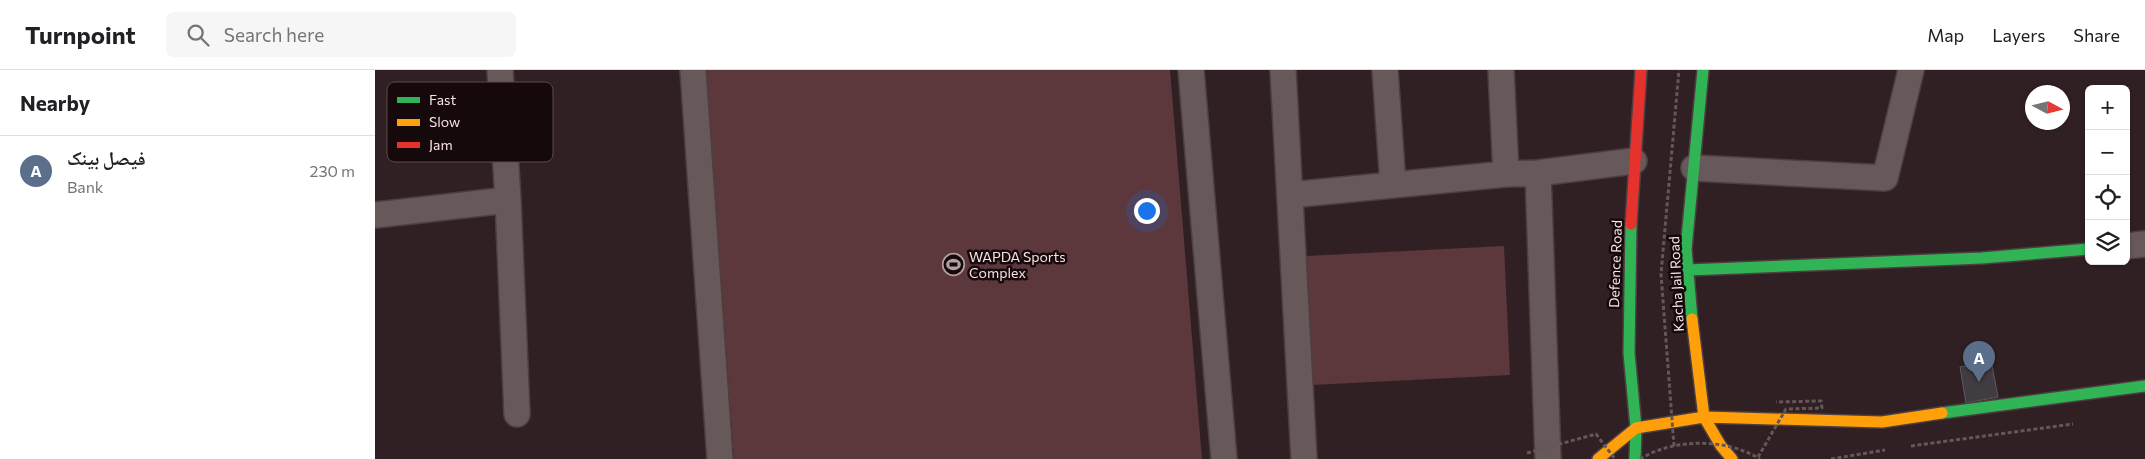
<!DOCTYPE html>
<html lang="en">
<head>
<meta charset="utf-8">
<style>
  body { margin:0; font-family:Commissioner,"Noto Naskh Arabic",sans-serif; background:#f6f6f6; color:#202124 }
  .controls { position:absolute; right:15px; top:15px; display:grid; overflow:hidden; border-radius:8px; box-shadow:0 1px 4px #0004 }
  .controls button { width:45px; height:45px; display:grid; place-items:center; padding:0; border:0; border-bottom:1px solid #e0e0e0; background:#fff; color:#202124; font:25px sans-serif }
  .compass { position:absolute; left:1650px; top:15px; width:45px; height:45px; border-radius:50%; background:#fff; box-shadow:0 1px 4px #0004; rotate:97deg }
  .you { position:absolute; left:771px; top:140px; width:18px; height:18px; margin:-12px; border:4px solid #fff; border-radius:50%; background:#1a73e8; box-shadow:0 0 0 8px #1a73e833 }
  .badge { display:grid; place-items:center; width:32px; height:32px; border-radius:50%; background:#625a5c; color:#fff; font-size:16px; font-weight:700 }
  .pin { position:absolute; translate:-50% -41px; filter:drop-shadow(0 1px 2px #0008) }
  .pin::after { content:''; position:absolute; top:26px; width:18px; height:15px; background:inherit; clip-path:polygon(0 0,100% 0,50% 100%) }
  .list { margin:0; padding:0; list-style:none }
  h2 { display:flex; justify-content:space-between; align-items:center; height:65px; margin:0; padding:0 20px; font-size:21px }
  h2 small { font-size:16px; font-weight:400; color:#757577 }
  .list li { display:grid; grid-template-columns:32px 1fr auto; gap:15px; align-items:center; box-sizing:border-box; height:70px; padding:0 20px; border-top:1px solid #e0e0e0 }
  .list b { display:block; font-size:19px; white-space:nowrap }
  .list p { margin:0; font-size:16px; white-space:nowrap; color:#757577 }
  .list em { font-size:16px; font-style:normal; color:#757577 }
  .icon { flex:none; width:28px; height:28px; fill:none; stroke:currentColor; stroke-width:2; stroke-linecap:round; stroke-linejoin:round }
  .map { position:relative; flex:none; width:1770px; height:389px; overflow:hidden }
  header { display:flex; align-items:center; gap:30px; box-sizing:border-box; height:70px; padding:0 25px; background:#fff; border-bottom:1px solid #e0e0e0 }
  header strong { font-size:24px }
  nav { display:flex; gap:28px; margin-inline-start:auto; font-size:18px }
  .search { width:350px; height:45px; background:#f6f6f6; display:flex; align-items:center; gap:12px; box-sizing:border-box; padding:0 18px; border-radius:8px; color:#757577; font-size:19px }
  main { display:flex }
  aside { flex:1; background:#fff }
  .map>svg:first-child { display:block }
  .green { fill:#5c373c }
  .building { fill:#403c41; stroke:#5b5a60 }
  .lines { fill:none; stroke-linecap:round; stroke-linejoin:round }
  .street-casing { stroke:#4d3e40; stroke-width:28 }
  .fast-casing { stroke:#4d3e40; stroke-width:14 }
  .slow-casing { stroke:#4d3e40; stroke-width:14 }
  .jam-casing { stroke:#4d3e40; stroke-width:14 }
  .path { stroke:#645759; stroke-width:3; stroke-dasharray:4 2.5; stroke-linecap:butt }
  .street { stroke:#67595a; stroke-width:25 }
  .fast { stroke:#30b455; stroke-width:11 }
  .slow { stroke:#ff9f0a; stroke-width:11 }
  .jam { stroke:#e5322d; stroke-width:11 }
  .path-bridge { stroke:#645759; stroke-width:3; stroke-dasharray:4 2.5; stroke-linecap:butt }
  .labels { text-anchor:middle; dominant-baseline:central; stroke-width:5; stroke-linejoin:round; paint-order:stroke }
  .poi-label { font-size:14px; fill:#f8e3e4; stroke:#16090b; text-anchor:start }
  .street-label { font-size:14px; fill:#f8e3e4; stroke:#16090b }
  .key { fill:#16090b; stroke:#5a4a4c; stroke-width:1 }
  .key-label { font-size:14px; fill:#f8e3e4 }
</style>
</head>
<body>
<header>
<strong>Turnpoint</strong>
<div class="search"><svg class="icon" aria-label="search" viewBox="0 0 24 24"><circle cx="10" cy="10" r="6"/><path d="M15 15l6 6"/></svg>Search here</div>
<nav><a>Map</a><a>Layers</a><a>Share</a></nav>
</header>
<main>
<aside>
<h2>Nearby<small></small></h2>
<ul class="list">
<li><span class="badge" style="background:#5c6f8a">A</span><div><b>فیصل بینک</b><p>Bank</p></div><em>230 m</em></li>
</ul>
</aside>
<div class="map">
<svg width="1770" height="389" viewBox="0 0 1770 389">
  <rect width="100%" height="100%" fill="#312023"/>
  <path class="green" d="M330,0H795L827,389H359Z
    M1129,176L1135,305L937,315L931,186Z"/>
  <path class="building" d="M1616,290L1623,327L1591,333L1585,297Z"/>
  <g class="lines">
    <defs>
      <path id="street" d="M125,0L133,130L142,344
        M318,0L345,389
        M816,0L849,389
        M908,0L929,389
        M1010,0L1018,115
        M1126,0L1131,104
        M1319,98L1510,108L1536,0
        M1163,103L1173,389
        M915,125L1131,104L1163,103L1259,91
        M0,145L133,130
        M1751,176L1770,174"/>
      <path id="fast" d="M1256,154L1254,283L1261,358L1260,389
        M1313,200L1607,188L1714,179
        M1317,249L1311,179L1328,0
        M1567,343L1770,316"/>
      <path id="slow" d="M1317,249L1329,347L1346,376L1357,389
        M1223,389L1261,358L1329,347L1507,352L1567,343"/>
      <path id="jam" d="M1256,154L1266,0"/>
    </defs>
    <use href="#street" class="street-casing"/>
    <use href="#fast" class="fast-casing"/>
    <use href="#slow" class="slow-casing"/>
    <use href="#jam" class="jam-casing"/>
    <path class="path" d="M1536,376L1698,354
      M1456,389L1510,380"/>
    <use href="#street" class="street"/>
    <use href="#fast" class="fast"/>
    <use href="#slow" class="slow"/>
    <use href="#jam" class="jam"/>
    <path class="path-bridge" d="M1299,376L1286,204L1304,0
      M1152,383L1221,364L1240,389
      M1383,387L1411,339L1447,338L1446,331L1401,332
      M1265,389C1299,368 1351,368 1385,389"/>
  </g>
  <defs>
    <symbol id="stadium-ring" viewBox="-11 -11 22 22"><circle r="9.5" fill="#16090b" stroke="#b29fa0" stroke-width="1.5"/><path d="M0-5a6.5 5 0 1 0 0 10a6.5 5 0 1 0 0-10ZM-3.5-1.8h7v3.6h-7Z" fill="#b29fa0"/></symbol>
  </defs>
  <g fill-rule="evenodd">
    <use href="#stadium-ring" x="566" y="182" width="25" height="25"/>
  </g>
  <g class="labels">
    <g class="poi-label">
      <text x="594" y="186">WAPDA Sports<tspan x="594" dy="16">Complex</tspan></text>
    </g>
    <g class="street-label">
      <text transform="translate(1240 194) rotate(-88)">Defence Road</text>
      <text transform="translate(1301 214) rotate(-93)">Kacha Jail Road</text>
    </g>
  </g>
  <rect x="12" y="12" width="166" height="80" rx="8" class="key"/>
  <rect x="22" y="27" width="23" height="6" fill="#30b455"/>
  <rect x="22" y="49" width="23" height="7" fill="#ff9f0a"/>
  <rect x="22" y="72" width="23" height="6" fill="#e5322d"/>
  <g class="key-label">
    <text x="54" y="35">Fast</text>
    <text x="54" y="57">Slow</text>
    <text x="54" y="80">Jam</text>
  </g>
</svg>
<div class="controls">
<button>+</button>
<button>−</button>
<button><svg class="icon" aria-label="locate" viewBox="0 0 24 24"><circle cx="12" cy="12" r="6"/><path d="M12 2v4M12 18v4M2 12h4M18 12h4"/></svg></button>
<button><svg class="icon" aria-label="layers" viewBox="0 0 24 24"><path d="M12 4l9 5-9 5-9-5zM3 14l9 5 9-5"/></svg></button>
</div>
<svg class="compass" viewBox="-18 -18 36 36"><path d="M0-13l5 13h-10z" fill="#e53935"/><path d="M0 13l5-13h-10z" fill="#757577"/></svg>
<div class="you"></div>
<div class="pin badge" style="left:1604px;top:312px;background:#5c6f8a">A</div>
</div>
</main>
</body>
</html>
